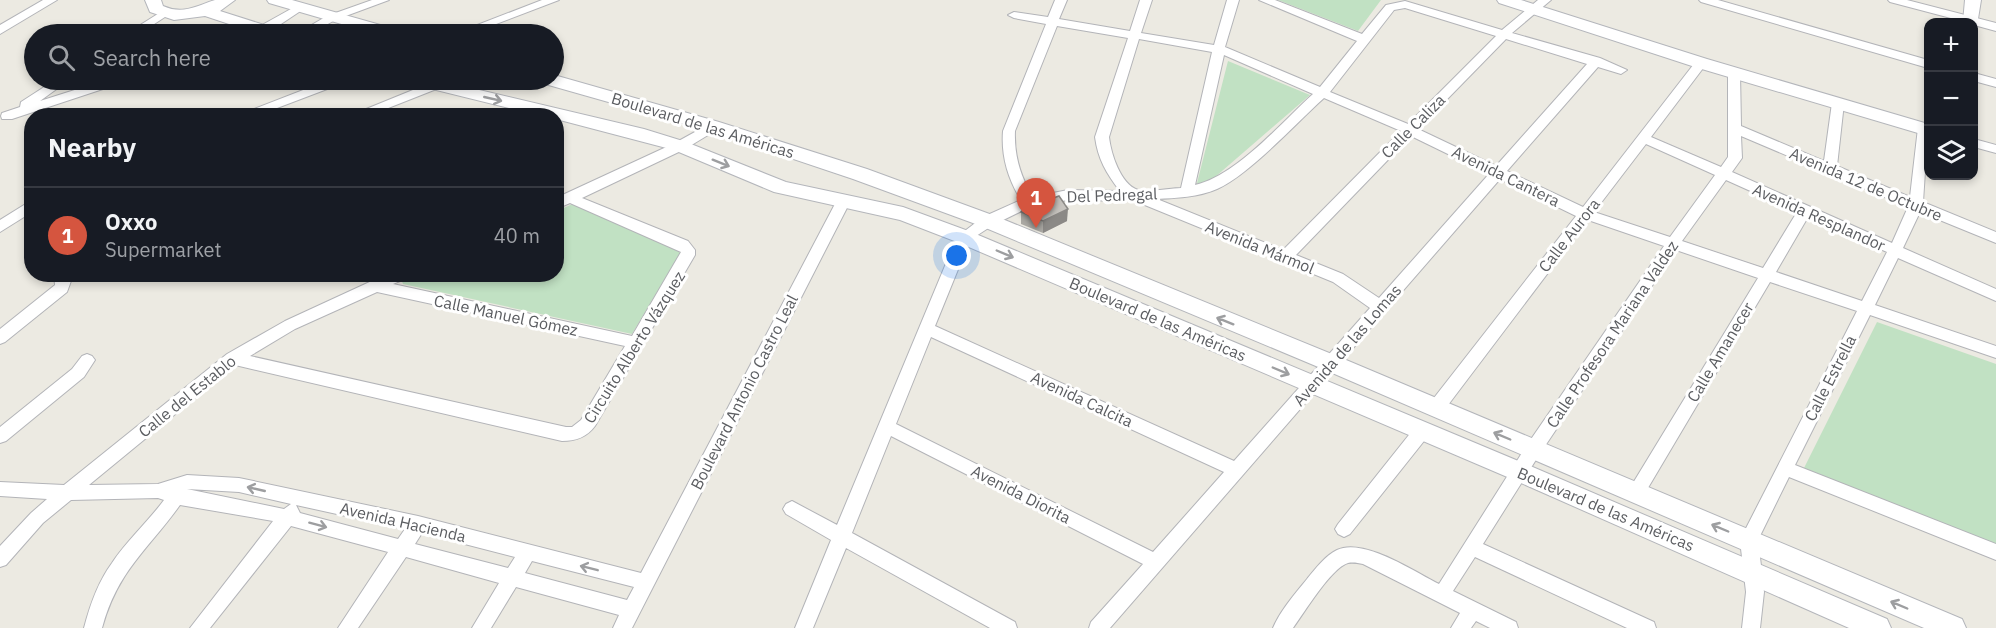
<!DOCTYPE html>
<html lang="en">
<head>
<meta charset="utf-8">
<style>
  body { margin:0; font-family:"IBM Plex Sans",sans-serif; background:#242831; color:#f1f3f6 }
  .controls { position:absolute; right:18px; top:18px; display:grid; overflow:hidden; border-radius:12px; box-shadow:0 3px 9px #0003 }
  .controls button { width:54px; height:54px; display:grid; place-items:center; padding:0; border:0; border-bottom:2px solid #363941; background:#171b24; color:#f1f3f6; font:30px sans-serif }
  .you { position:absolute; left:957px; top:256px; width:21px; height:21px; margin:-15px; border:4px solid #fff; border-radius:50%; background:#1a73e8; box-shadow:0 0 0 9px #1a73e833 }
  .badge { display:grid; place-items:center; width:39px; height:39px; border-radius:50%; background:#d5553f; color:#fff; font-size:20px; font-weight:700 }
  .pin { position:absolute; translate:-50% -50px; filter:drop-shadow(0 2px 3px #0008) }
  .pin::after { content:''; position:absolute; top:32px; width:21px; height:18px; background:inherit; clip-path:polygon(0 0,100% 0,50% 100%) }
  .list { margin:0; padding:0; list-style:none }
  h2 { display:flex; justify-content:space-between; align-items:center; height:78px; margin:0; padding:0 24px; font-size:26px }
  h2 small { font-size:20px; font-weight:400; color:#9ea1a6 }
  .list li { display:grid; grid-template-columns:39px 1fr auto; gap:18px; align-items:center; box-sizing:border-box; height:96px; padding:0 24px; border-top:2px solid #363941 }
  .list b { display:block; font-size:22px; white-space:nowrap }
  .list p { margin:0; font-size:20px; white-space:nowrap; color:#9ea1a6 }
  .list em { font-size:20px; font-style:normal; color:#9ea1a6 }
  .icon { flex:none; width:33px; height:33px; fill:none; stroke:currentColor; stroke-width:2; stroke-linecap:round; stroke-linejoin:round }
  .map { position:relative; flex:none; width:1996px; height:628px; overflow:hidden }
  .search { position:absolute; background:#171b24; box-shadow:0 3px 9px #0003; left:24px; top:24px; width:540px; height:66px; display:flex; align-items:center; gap:15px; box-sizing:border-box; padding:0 21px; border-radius:33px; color:#9ea1a6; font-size:22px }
  .panel { position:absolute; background:#171b24; box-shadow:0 3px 9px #0003; left:24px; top:108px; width:540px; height:174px; border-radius:24px }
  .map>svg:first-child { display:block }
  .green { fill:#c1e1c3 }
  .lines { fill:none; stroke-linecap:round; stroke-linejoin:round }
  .street-casing { stroke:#b3b4b8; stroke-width:2 }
  .secondary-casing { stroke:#b4b6bb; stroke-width:2 }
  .street { fill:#fff; fill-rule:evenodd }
  .secondary { fill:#fff; fill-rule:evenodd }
  .wall { fill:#aba9a4 }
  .shaded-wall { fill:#8b8986 }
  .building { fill:#c7c4bf; stroke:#8b8986; stroke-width:1.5 }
  .oneway { stroke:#9d9ea0 }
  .labels { text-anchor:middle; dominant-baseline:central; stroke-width:6; stroke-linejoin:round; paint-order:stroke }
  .street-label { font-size:16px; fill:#5b5d61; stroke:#fff }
</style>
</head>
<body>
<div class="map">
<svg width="1996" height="628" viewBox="0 0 1996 628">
  <rect width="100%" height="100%" fill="#eceae2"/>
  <path class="green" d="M1278,0H1381L1358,31Z
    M1228,61L1310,95L1207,184L1196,187Z
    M577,202L681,252L632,334L403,284L401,279L412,274H556L557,211Z
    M1877,322L1996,364V550L1802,472Z"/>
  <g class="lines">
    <defs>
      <path id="street" d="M43,0H57L0,34V25Z
        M372,0H389L335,20L310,34H296L327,16Z
        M542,0H559L470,34H454Z
        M1055,0H1067L1059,19L1130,31L1140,0H1152L1141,33L1214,45L1227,0H1239L1225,47L1320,87L1357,41L1259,0H1275L1362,34L1386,5L1405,1L1502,30L1538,0H1551L1512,33L1600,58L1627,70L1621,74L1598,67L1507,171L1583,207L1697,60L1701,59L1707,63L1651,137L1721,167L1728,157V73L1734,69L1740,73L1741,126L1824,161L1832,103L1834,100H1842L1844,103L1837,166L1910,197L1918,128L1919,125H1928L1923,202L1996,232V243L1920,212L1903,248L1996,289V301L1898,258L1875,305L1996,346V358L1870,315L1795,465L1996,544V560L1789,477L1758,540L1764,592L1760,628H1742L1746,592L1740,540L1857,311L1770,282L1642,498L1636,500L1630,498L1627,493L1630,488L1758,278L1676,250L1539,455L1483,544L1654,622L1656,628H1627L1475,557L1453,591L1516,622L1518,628H1490L1476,621L1471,628H1451L1460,613L1363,564C1358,563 1353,562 1348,563C1331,568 1304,613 1293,628H1273C1280,611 1295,594 1307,579C1316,568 1325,556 1337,550C1363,537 1415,572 1439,584L1527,445L1664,246L1588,220L1442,413L1436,415L1430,413L1428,408L1430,403L1576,216L1500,179L1110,628H1089L1091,622L1143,564L891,436L852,533L1015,622L1017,628H990L846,548L813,628H795L831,540L786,514L783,509L786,504L792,501L837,525L957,237L983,217L1021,200C1008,179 1001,156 1003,131L1046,24L1014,18L1008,15L1014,12L1048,17ZM1405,8L1496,36L1408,124L1330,92L1394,10ZM1057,26L1128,38L1095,137C1098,159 1106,173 1120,191L1068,190L1033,197C1020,176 1014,155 1015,131ZM1139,39L1212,52L1181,188C1171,188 1146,193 1138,190C1120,184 1111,153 1109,137ZM1506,39L1587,64L1496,166L1418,129ZM1224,55L1313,94C1282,122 1236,176 1195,185ZM1324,98L1401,131L1283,250L1157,199C1176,198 1199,197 1217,189C1250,174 1295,124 1324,98ZM1411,136L1489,174L1379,298L1343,274L1296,255ZM1741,136L1908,207L1892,243L1732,172L1742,158ZM1646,144L1715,175L1670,237L1594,212ZM1726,180L1797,212L1763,268L1682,241ZM1068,200L1135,201L1333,282L1370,308L1234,461L935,326L970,240L993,225L1032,206ZM1808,217L1887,252L1862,301L1776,272ZM931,337L1224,472L1153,552L896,424Z
        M1699,0H1718L1928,60V68L1701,2Z
        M1888,0H1907L1996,23V31L1974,25V22H1966L1890,2Z
        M298,5L304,8L302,10L266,34H246Z
        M164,10L168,11V15L139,34H126Z
        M1974,73L1996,79V87L1974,81Z
        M55,80H69L40,101L106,80H123L121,83L12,119H2L1,116L2,113L20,107L21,102Z
        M329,80H345L343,83L256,116H236Z
        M435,81L441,85L439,88L368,116H349Z
        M713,122L719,126L718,129L685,149L582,198L688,241L695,250V255L595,426C587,437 576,441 562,441L235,365L89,485L158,484L187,475L239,478L418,516L641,573L836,202L843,197L848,199L850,202L632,628H613L619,615L516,587L491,628H472L499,583L406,557L358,628H338L388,552L291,526L210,628H190L273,521L180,505C147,551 118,570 102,628H84C90,605 98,582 112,563C127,540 148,522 164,500L158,498L71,500L43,523L6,565L0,567V546L31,513L47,499L0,496V482L64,485L227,354L285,321L387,274H409L407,278L393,284L632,336L681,252L570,203L556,209V198L675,143ZM377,292L625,346L581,420L572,427H566L250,356L295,329ZM187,489L239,492L291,504L284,509ZM296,505L405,529L398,539L300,513ZM422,533L515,557L508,568L415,544ZM532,561L634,587L627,600L525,573Z
        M1974,139L1996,145V153L1974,147Z
        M32,200V212L0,232V220Z
        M54,274H68L71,281L67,292L5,342L0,344V329L55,285Z
        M87,354L92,356L95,360L84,377L6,441L0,443V427L72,369L82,356Z
        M1422,424L1428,426L1430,431L1428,436L1350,534L1344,537L1338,534L1335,529L1338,524L1416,426Z"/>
      <path id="secondary" d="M145,0H161L163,6C183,15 196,6 215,0C221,0 229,0 235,0L220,11L280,30L282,34H259L205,16L174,20L150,12Z
        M267,0H292L398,30L400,34H376L269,3Z
        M1497,0H1521L1707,59L1928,124V136L1695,67L1499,3Z
        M1965,0H1981L1977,25L1974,26V22H1963Z
        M554,75L719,122L867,169L995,216L1339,357L1962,619L1966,628H1924L1323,369L981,226L853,179L707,130L545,84L543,80H554Z
        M407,80H437L644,129L686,142L786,182L903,207L971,232L1528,465L1887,619L1891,628H1849L1512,479L957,242L900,220L774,192L674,150L556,119V116H541L416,85L410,84Z"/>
    </defs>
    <use href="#street" class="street-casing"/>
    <use href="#secondary" class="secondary-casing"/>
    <use href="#street" class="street"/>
    <use href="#secondary" class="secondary"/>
  </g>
  <path class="wall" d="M1021,212L1067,221L1043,233L1021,224Z"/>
  <path class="shaded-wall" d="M1068,209L1067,221L1043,233V221Z"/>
  <path class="building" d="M1059,196L1068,209L1043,221L1021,212L1024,209Z"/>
  <defs><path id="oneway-shaft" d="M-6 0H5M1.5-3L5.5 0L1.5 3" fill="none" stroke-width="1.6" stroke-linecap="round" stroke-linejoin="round" transform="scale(1.5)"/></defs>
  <g class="oneway">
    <use href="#oneway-shaft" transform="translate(493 99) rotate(13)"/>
    <use href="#oneway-shaft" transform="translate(721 163) rotate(22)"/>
    <use href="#oneway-shaft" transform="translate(1005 254) rotate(23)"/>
    <use href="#oneway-shaft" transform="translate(1225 321) rotate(-158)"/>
    <use href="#oneway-shaft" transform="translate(1281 371) rotate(23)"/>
    <use href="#oneway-shaft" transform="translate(1502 436) rotate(-157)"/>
    <use href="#oneway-shaft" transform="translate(256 489) rotate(-167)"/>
    <use href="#oneway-shaft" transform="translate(318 525) rotate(15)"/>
    <use href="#oneway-shaft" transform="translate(1720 528) rotate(-157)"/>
    <use href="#oneway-shaft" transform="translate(589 568) rotate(-166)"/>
    <use href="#oneway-shaft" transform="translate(1899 605) rotate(-157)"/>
  </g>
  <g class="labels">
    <g class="street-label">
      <text transform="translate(703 125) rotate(17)">Boulevard de las Américas</text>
      <text transform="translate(1413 126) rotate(-45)">Calle Caliza</text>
      <text transform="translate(1506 176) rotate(26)">Avenida Cantera</text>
      <text transform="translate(1866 184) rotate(23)">Avenida 12 de Octubre</text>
      <text transform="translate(1112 195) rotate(-2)">Del Pedregal</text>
      <text transform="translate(1819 217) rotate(24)">Avenida Resplandor</text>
      <text transform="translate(1569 235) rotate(-52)">Calle Aurora</text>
      <text transform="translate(1260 247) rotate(22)">Avenida Mármol</text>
      <text transform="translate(506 315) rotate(12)">Calle Manuel Gómez</text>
      <text transform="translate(1158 319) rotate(23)">Boulevard de las Américas</text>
      <text transform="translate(1612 334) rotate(-56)">Calle Profesora Mariana Valdez</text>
      <text transform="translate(1347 345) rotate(-49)">Avenida de las Lomas</text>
      <text transform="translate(634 347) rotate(-58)">Circuito Alberto Vázquez</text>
      <text transform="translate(1720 352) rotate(-59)">Calle Amanecer</text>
      <text transform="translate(1830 378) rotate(-63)">Calle Estrella</text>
      <text transform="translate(744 392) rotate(-63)">Boulevard Antonio Castro Leal</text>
      <text transform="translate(187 396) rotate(-39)">Calle del Establo</text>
      <text transform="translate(1082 399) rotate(25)">Avenida Calcita</text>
      <text transform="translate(1021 494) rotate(27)">Avenida Diorita</text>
      <text transform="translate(1606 509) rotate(23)">Boulevard de las Américas</text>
      <text transform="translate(403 522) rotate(13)">Avenida Hacienda</text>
    </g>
  </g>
</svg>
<div class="controls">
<button>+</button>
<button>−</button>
<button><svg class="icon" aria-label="layers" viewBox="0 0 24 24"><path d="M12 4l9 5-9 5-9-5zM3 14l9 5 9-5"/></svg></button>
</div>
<div class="you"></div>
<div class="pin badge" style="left:1036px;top:228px">1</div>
<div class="search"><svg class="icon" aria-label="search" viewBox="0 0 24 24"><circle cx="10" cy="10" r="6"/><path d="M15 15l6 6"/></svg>Search here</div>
<section class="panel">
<h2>Nearby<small></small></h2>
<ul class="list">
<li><span class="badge">1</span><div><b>Oxxo</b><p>Supermarket</p></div><em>40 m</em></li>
</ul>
</section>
</div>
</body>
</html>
